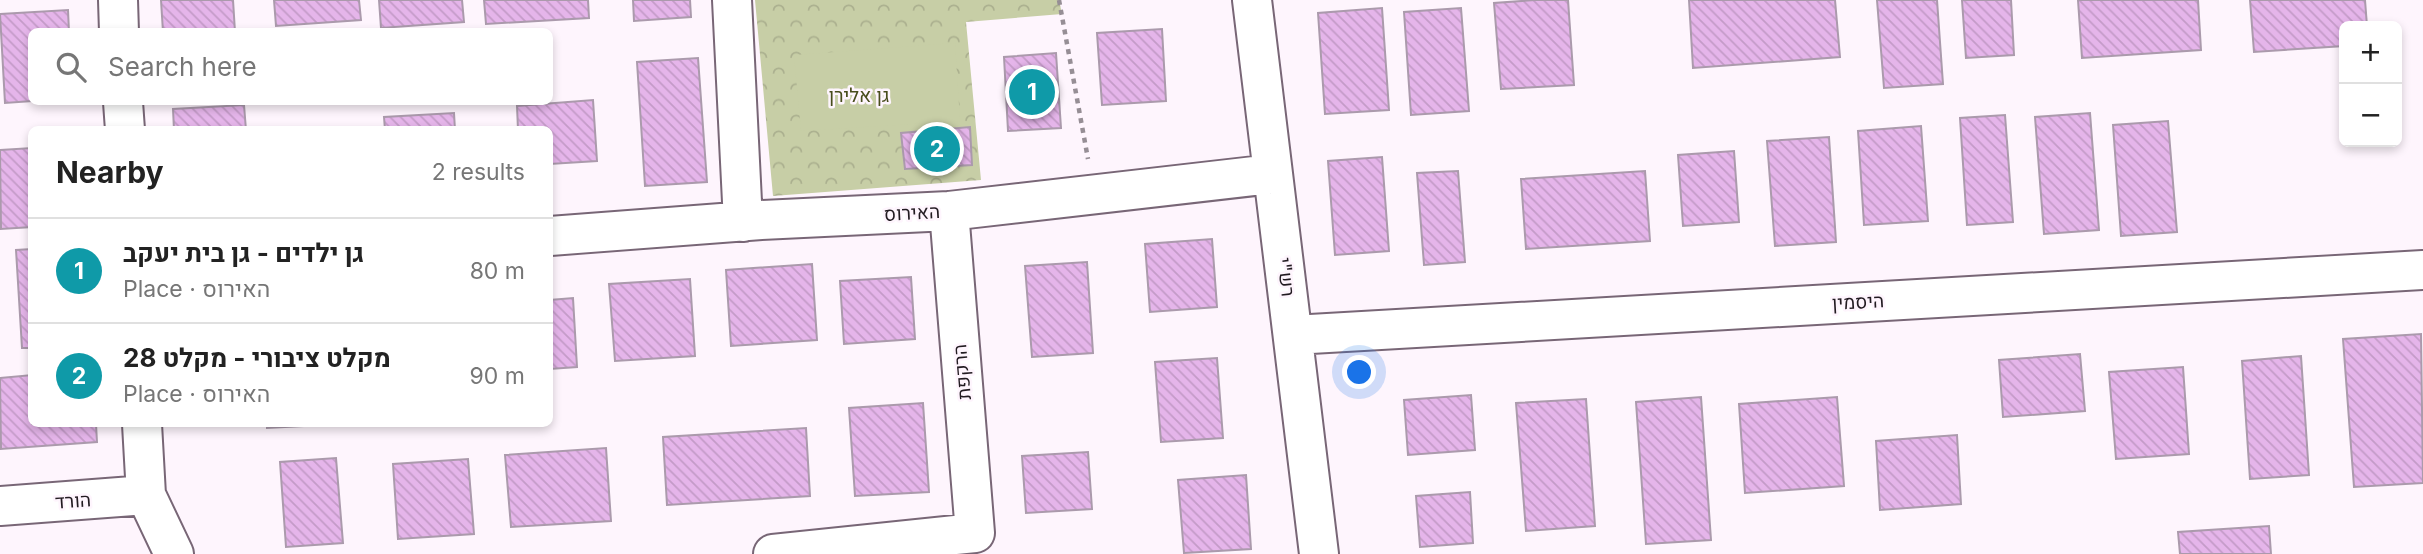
<!DOCTYPE html>
<html lang="en">
<head>
<meta charset="utf-8">
<style>
  body { margin:0; font-family:Inter,Heebo,sans-serif; background:#f6f6f6; color:#222 }
  .controls { position:absolute; right:21px; top:21px; display:grid; overflow:hidden; border-radius:10px; box-shadow:0 4px 10px #0003 }
  .controls button { width:63px; height:63px; display:grid; place-items:center; padding:0; border:0; border-bottom:2px solid #e0e0e0; background:#fff; color:#222; font:35px sans-serif }
  .you { position:absolute; left:1360px; top:373px; width:24px; height:24px; margin:-18px; border:5px solid #fff; border-radius:50%; background:#1a73e8; box-shadow:0 0 0 10px #1a73e833 }
  .badge { display:grid; place-items:center; width:46px; height:46px; border-radius:50%; background:#887d23; color:#fff; font-size:23px; font-weight:700 }
  .pin { position:absolute; translate:-50% -50%; border:4px solid #fff; box-shadow:0 2px 7px #0006 }
  .list { margin:0; padding:0; list-style:none }
  h2 { display:flex; justify-content:space-between; align-items:center; height:91px; margin:0; padding:0 28px; font-size:30px }
  h2 small { font-size:23px; font-weight:400; color:#767676 }
  .list li { display:grid; grid-template-columns:46px 1fr auto; gap:21px; align-items:center; box-sizing:border-box; height:105px; padding:0 28px; border-top:2px solid #e0e0e0 }
  .list b { display:block; font-size:26px; white-space:nowrap }
  .list p { margin:0; font-size:23px; white-space:nowrap; color:#767676 }
  .list em { font-size:23px; font-style:normal; color:#767676 }
  .icon { flex:none; width:38px; height:38px; fill:none; stroke:currentColor; stroke-width:2; stroke-linecap:round; stroke-linejoin:round }
  .map { position:relative; flex:none; width:2423px; height:554px; overflow:hidden }
  .search { position:absolute; background:#fff; box-shadow:0 4px 10px #0003; left:28px; top:28px; width:525px; height:77px; display:flex; align-items:center; gap:18px; box-sizing:border-box; padding:0 24px; border-radius:10px; color:#767676; font-size:26px }
  .panel { position:absolute; background:#fff; box-shadow:0 4px 10px #0003; left:28px; top:126px; width:525px; height:301px; border-radius:10px }
  .map>svg:first-child { display:block }
  .park { fill:url(#park-crowns) }
  .pitch { fill:#c7cea6 }
  .building { fill:url(#building-back-hatch); stroke:#ab9aac; stroke-width:2 }
  .lines { fill:none; stroke-linecap:round; stroke-linejoin:round }
  .street-casing { stroke:#786676; stroke-width:42 }
  .path { stroke:#968e95; stroke-width:4.5; stroke-dasharray:5 5; stroke-linecap:butt }
  .street { stroke:#fff; stroke-width:38 }
  .labels { text-anchor:middle; dominant-baseline:central; stroke-width:5; stroke-linejoin:round; paint-order:stroke }
  .park-label { font-size:19px; fill:#484d1c; stroke:#fef5fd }
  .street-label { font-size:19px; fill:#221b21; stroke:#fef5fd }
</style>
</head>
<body>
<div class="map">
<svg width="2423" height="554" viewBox="0 0 2423 554">
  <defs>
    <pattern id="park-crowns" width="20" height="18" patternUnits="userSpaceOnUse" patternTransform="scale(1.75)"><rect width="20" height="18" fill="#c7cea6"/><path d="M2 6a3 3 0 1 1 6 0M12 15a3 3 0 1 1 6 0" fill="none" stroke="#abb08f"/></pattern>
    <pattern id="building-back-hatch" width="6" height="6" patternUnits="userSpaceOnUse" patternTransform="scale(1.75)"><rect width="6" height="6" fill="#e5b5ea"/><path d="M-1 5l2 2M0 0l6 6M5-1l2 2" fill="none" stroke="#c49bc8"/></pattern>
  </defs>
  <rect width="100%" height="100%" fill="#fef5fd"/>
  <path class="park" d="M755,0H1059L1062,14L966,22L981,180L773,196Z"/>
  <path class="pitch" d="M955,43L960,121L801,131L794,55Z"/>
  <path class="building" d="M161,0H233L235,32H163Z
    M274,0H359L361,20L276,26Z
    M379,0H462L464,22L381,28Z
    M484,0H588L589,18L486,24Z
    M633,0H690L691,17L634,21Z
    M1535,0H1568L1574,85L1501,89L1494,3Z
    M1689,0H1835L1840,57L1693,68Z
    M1877,0H1937L1943,84L1884,88Z
    M1962,0H2011L2014,55L1966,58Z
    M2078,0H2198L2201,50L2082,58Z
    M2250,0H2365L2367,26H2344V46L2254,52Z
    M1382,8L1389,110L1325,114L1318,13Z
    M1461,8L1469,111L1411,115L1404,12Z
    M68,10L69,32H32V101L5,103L0,14Z
    M1162,29L1166,101L1102,105L1097,33Z
    M1056,53L1061,128L1008,131L1004,57Z
    M698,58L707,182L645,186L637,62Z
    M593,100L597,161L550,164V130H518L517,106Z
    M244,105L246,130H174L173,109Z
    M454,113L455,130H385L384,117Z
    M2090,113L2099,230L2044,234L2035,117Z
    M2005,115L2013,222L1967,225L1960,118Z
    M2168,121L2177,232L2121,236L2113,125Z
    M1921,126L1928,221L1864,225L1858,131Z
    M970,127L972,165L905,169L901,133Z
    M1829,137L1836,242L1775,246L1767,141Z
    M32,148V227L1,229L0,150Z
    M1734,151L1739,222L1683,226L1678,155Z
    M1382,157L1389,251L1335,255L1328,161Z
    M1458,171L1465,262L1424,265L1417,173Z
    M1645,171L1650,241L1526,249L1521,179Z
    M1212,239L1217,307L1150,312L1145,244Z
    M32,249V348H22L16,250Z
    M1087,262L1093,353L1032,357L1025,266Z
    M812,264L817,340L731,346L726,270Z
    M911,277L915,339L844,344L840,281Z
    M690,279L695,356L615,361L609,284Z
    M573,298L577,367L550,369V300Z
    M2421,334L2423,483L2354,487L2343,339Z
    M2080,354L2085,411L2003,417L1999,360Z
    M2301,356L2309,475L2250,479L2242,361Z
    M1217,358L1223,438L1161,442L1155,362Z
    M2183,367L2189,454L2116,459L2109,372Z
    M32,375V424H96L97,442L1,449L0,378Z
    M1471,395L1475,450L1408,455L1404,400Z
    M1701,397L1711,540L1646,544L1636,402Z
    M1837,397L1844,486L1745,493L1739,404Z
    M1586,399L1595,526L1526,531L1516,403Z
    M923,403L929,492L855,496L849,408Z
    M267,424H342L267,428Z
    M806,428L810,496L667,505L663,437Z
    M1957,435L1961,504L1880,510L1876,441Z
    M606,448L611,521L511,527L505,455Z
    M1088,452L1092,509L1026,513L1022,456Z
    M336,458L343,543L286,547L280,462Z
    M468,459L474,534L398,539L393,464Z
    M1246,475L1251,549L1184,553L1178,480Z
    M1470,492L1473,543L1420,547L1416,496Z
    M2269,526L2271,554H2180L2178,532Z"/>
  <g class="lines">
    <defs>
      <path id="street" d="M118,0L119,32
        M732,0L743,222
        M1252,0L1319,554
        M123,102L125,130
        M550,236L761,220L949,211L1272,174
        M1293,335L2423,270
        M142,424L146,495L174,554
        M0,506L146,495
        M773,554L975,533L949,211"/>
    </defs>
    <use href="#street" class="street-casing"/>
    <path class="path" d="M1059,0L1088,159"/>
    <use href="#street" class="street"/>
  </g>
  <g class="labels">
    <g class="park-label">
      <text x="859" y="95">גן אלירן</text>
    </g>
    <g class="street-label">
      <text transform="translate(912 213) rotate(-3)">האירוס</text>
      <text transform="translate(1286 277) rotate(83)">רש"י</text>
      <text transform="translate(1858 302) rotate(-3)">היסמין</text>
      <text transform="translate(962 372) rotate(-95)">הרקפת</text>
      <text transform="translate(73 501) rotate(-4)">הורד</text>
    </g>
  </g>
</svg>
<div class="controls">
<button>+</button>
<button>−</button>
</div>
<div class="you"></div>
<div class="pin badge" style="left:1032px;top:92px;background:#0f9aa8">1</div>
<div class="pin badge" style="left:937px;top:149px;background:#0f9aa8">2</div>
<div class="search"><svg class="icon" aria-label="search" viewBox="0 0 24 24"><circle cx="10" cy="10" r="6"/><path d="M15 15l6 6"/></svg>Search here</div>
<section class="panel">
<h2>Nearby<small>2 results</small></h2>
<ul class="list">
<li><span class="badge" style="background:#0f9aa8">1</span><div><b>גן ילדים - גן בית יעקב</b><p>Place · האירוס</p></div><em>80 m</em></li>
<li><span class="badge" style="background:#0f9aa8">2</span><div><b>מקלט ציבורי - מקלט 28</b><p>Place · האירוס</p></div><em>90 m</em></li>
</ul>
</section>
</div>
</body>
</html>
